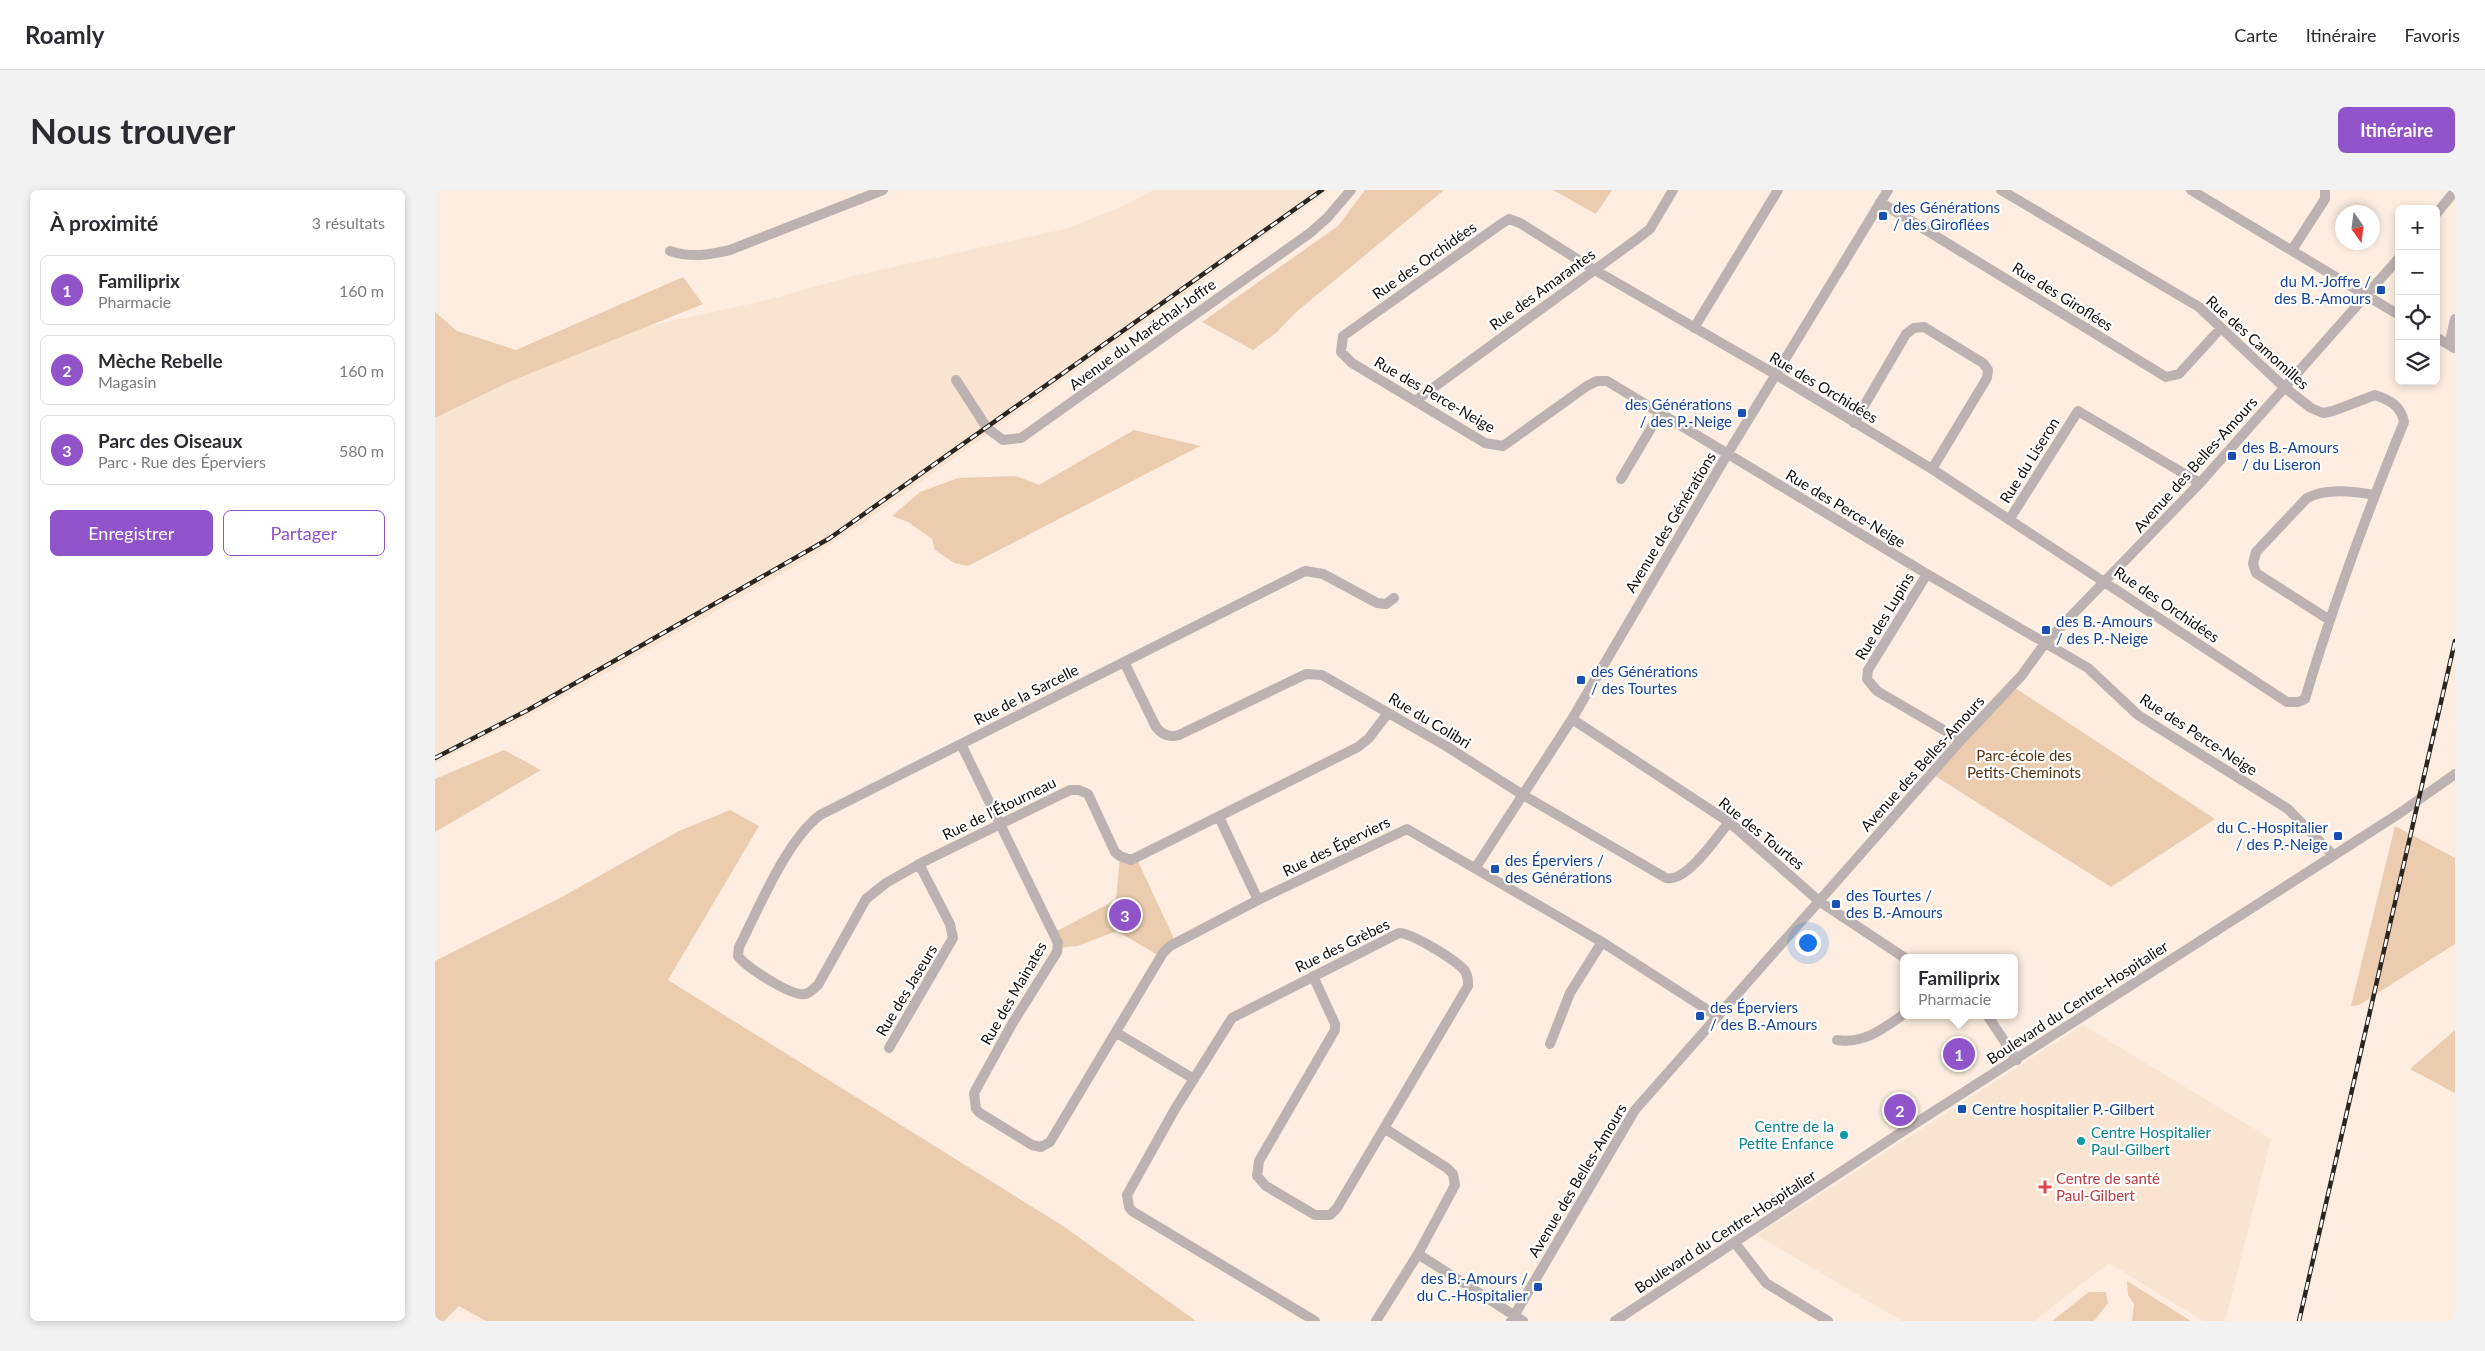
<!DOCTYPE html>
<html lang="fr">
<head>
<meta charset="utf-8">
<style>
  body { margin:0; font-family:Lato,sans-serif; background:#f2f2f3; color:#2b2b33 }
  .controls { position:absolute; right:15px; top:15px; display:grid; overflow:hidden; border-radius:8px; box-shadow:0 2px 8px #0003 }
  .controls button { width:45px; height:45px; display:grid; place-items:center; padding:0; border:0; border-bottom:1px solid #e1e1e2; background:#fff; color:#2b2b33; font:25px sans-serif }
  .compass { position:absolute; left:1900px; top:15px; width:45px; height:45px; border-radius:50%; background:#fff; box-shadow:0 2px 8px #0003; rotate:166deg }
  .you { position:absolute; left:1372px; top:752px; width:18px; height:18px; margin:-12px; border:4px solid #fff; border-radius:50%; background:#1a73e8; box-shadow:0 0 0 8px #1a73e833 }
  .badge { display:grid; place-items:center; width:32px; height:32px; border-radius:50%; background:#9053c9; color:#fff; font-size:16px; font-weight:700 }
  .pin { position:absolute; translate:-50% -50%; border:2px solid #fff; box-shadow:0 1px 5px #0006 }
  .popup { position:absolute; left:1465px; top:764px; width:118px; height:65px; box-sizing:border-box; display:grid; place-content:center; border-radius:8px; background:#fff; filter:drop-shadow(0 1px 4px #0005); font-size:16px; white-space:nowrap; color:#7c7c81 }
  .popup b { font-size:19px; color:#2b2b33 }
  .popup::after { content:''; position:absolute; left:50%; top:100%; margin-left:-10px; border:10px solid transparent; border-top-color:#fff }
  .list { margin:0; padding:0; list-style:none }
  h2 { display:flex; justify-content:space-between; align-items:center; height:65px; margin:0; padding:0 20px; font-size:21px }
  h2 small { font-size:16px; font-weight:400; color:#7c7c81 }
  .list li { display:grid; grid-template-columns:32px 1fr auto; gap:15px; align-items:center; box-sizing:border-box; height:70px; margin:0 10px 10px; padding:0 10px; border:1px solid #e1e1e2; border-radius:8px }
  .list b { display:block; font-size:19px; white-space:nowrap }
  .list p { margin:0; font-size:16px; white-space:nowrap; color:#7c7c81 }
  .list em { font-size:16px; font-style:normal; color:#7c7c81 }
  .actions { display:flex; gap:10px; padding:15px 20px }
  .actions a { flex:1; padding:11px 0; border:1px solid #9053c9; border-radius:8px; text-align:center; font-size:18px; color:#9053c9 }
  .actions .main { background:#9053c9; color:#fff }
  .icon { flex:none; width:28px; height:28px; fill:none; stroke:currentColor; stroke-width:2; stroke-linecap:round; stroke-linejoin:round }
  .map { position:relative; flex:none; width:2020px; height:1131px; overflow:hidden; border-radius:8px }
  header { display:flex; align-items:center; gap:30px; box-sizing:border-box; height:70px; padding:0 25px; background:#fff; border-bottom:1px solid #e1e1e2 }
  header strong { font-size:24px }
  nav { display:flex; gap:28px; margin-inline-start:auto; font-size:18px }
  .intro { display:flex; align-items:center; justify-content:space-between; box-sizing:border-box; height:120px; padding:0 30px }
  h1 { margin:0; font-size:35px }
  .button { padding:12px 22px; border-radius:8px; background:#9053c9; color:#fff; font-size:18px; font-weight:700 }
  main { display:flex; gap:30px; padding:0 30px }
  aside { flex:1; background:#fff; border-radius:8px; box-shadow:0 2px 8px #0003 }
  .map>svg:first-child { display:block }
  .built { fill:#f8e4d0 }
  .green { fill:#ebccae }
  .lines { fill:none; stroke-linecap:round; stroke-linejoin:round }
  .minor { stroke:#bcb2b1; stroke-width:10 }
  .rail-casing { stroke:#2b2520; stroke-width:4.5 }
  .rail { stroke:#fff; stroke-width:2.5; stroke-dasharray:8; stroke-linecap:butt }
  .transit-dot { fill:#1a4fb4; stroke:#fff; stroke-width:2 }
  .culture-dot { fill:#0f9aa8; stroke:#fff; stroke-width:2 }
  .health-dot { fill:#e0444e; stroke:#fff; stroke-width:2 }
  .labels { text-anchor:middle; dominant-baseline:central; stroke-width:4.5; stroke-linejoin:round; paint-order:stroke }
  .transit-label { font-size:15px; fill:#164399; stroke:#fff; text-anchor:start }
  .street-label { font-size:15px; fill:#110c08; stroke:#fff }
  .park-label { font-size:15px; fill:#553511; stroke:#fff }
  .culture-label { font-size:15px; fill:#0d838f; stroke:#fff; text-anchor:end }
  .health-label { font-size:15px; fill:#be3a42; stroke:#fff; text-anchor:start }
</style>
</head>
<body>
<header>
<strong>Roamly</strong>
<nav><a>Carte</a><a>Itinéraire</a><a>Favoris</a></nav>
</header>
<div class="intro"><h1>Nous trouver</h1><a class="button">Itinéraire</a></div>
<main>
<aside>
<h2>À proximité<small>3 résultats</small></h2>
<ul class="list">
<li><span class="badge">1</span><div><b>Familiprix</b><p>Pharmacie</p></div><em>160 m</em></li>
<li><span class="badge">2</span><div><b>Mèche Rebelle</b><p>Magasin</p></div><em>160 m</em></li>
<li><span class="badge">3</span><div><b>Parc des Oiseaux</b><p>Parc · Rue des Éperviers</p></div><em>580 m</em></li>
</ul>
<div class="actions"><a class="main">Enregistrer</a><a>Partager</a></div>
</aside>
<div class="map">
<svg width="2020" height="1131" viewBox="0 0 2020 1131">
  <rect width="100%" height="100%" fill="#fcede0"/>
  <path class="built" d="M719,0H894L438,326L373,369L119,513L0,574V228L74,192L209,137L332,110L422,85L634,38L692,14Z
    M1648,835L1836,949L1790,1131H1768L1674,1073L1599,1131H1467L1322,1045Z"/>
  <path class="green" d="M930,0H1009L860,123L842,142L818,160L767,132L903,36Z
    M1118,0H1177L1161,24Z
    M248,87L268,114L74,192L0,228V122L22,141L81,160Z
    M699,240L765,256L533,376L519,373L500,360L497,349L473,332L457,326L485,302L523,288L581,286L604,295Z
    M1577,496L1780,629L1676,697L1497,584Z
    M69,560L106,580L0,642V589Z
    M295,620L324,636L233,790L628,1036L761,1131H51L24,1116L9,1131H0V771L127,707L244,641Z
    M1960,636L2020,668V754L1924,815L1916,816Z
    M685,666L701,667L741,753L726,767L682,741L642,756L623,758L620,742L681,710Z
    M2020,840V903L1975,879Z
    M1692,1091L1756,1131H1697L1699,1114L1693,1105Z
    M1654,1102H1671L1673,1113L1659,1131H1617Z"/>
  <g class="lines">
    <path class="minor" d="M1566,0L1764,117L1849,197L1876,218L1888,223L1898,221L1940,205C1955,210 1966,216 1969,232C1932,323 1898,414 1870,509L1863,512H1852L1497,279L1340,184L1158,79L1085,33L1074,29L1066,34L908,146L906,162L917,173L1050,253L1068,256L1152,196L1162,191H1172L1492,384L1653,478L1703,525L1853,619L1898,665
      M1756,0L1964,125
      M1445,12L1731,187L1744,184L1786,138
      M2001,24L2020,1
      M1857,60L1890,9V0
      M235,61C257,68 273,65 295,60L448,0
      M1259,138L1343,0
      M2001,147L2019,158
      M2014,155L2020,129
      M521,190L552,238L568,250L586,248L875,43L892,28L916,0
      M980,211L1202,49L1215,39L1238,0
      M1419,233L1471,144L1479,138L1489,137L1548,173L1553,180L1552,188L1497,279
      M1186,289L1225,223
      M1574,330L1643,221L1765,293
      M1492,384L1433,480L1432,489L1442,501L1526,550
      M1893,429L1821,383L1818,374L1821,362L1872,308C1891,298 1919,301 1939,305
      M689,472L721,537C727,545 734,548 744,545L871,484L887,485L1011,556L1088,605L1231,688C1251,693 1282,647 1294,632
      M953,523L934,548L923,557L696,670L685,666L680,662L653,604L644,600H635L488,672L451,693L431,709L383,795C379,798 375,803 370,804C357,807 311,777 303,766L304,757C324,718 351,651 385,625L870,381L888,384L942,413L951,414L959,408
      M1137,529L1294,632L1384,711L1470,768
      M526,554L623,753L622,762L577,834L539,903L541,919L545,923L597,955L606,957L615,952L728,763L735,756L823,710L972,639L1167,752L1282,826
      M784,627L823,710
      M1041,677L1137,529L1293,263L1453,0
      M878,786L900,834V840L824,971L822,986L831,996L880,1025H895L902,1018L1033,796C1033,790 1033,786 1030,781C1021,770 977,743 964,743L797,828L740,919L692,1005L694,1017L697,1021L880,1131
      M1552,825L1582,870
      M682,843L759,889
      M1402,850C1429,854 1448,839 1469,824
      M1115,854L1135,803L1167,752
      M454,858L518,748L515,734L484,674
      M1300,1053L1331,1093L1393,1131
      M983,1064L1088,1131
      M941,1131L983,1064L1020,995L1018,984L1012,978L949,938
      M1076,1131L1200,920L1526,550L1587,485L1610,453L1765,293L1964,68
      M1180,1131L1459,947L1965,623L2020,584"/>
    <defs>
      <path id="rail" d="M0,568L93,520L395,348L887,0
        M1864,1131L2020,451"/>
    </defs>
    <use href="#rail" class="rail-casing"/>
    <use href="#rail" class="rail"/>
  </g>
  <g class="transit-dot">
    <rect x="1443" y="21" width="10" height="10" rx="2.5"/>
    <rect x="1941" y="95" width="10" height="10" rx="2.5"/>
    <rect x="1302" y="218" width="10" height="10" rx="2.5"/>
    <rect x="1792" y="261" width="10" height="10" rx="2.5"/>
    <rect x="1606" y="435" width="10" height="10" rx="2.5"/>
    <rect x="1141" y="485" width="10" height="10" rx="2.5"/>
    <rect x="1898" y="641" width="10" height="10" rx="2.5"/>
    <rect x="1055" y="674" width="10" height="10" rx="2.5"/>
    <rect x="1396" y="709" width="10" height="10" rx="2.5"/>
    <rect x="1260" y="821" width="10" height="10" rx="2.5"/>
    <rect x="1522" y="914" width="10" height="10" rx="2.5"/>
    <rect x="1098" y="1092" width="10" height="10" rx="2.5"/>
  </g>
  <g class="culture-dot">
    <circle cx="1409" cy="945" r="5"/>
    <circle cx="1646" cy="951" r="5"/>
  </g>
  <path class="health-dot" d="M1607.5 989.5h5v5h5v5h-5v5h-5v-5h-5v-5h5z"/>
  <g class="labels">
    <g class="transit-label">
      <text x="1458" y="17">des Générations<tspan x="1458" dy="17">/ des Giroflées</tspan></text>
      <text x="1936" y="91" text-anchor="end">du M.-Joffre /<tspan x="1936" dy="17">des B.-Amours</tspan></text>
      <text x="1297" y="214" text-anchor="end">des Générations<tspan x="1297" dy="17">/ des P.-Neige</tspan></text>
      <text x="1807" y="257">des B.-Amours<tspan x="1807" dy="17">/ du Liseron</tspan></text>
      <text x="1621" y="431">des B.-Amours<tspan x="1621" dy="17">/ des P.-Neige</tspan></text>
      <text x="1156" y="481">des Générations<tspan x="1156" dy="17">/ des Tourtes</tspan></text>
      <text x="1893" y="637" text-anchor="end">du C.-Hospitalier<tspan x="1893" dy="17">/ des P.-Neige</tspan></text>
      <text x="1070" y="670">des Éperviers /<tspan x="1070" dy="17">des Générations</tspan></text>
      <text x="1411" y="705">des Tourtes /<tspan x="1411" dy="17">des B.-Amours</tspan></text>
      <text x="1275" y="817">des Éperviers<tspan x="1275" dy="17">/ des B.-Amours</tspan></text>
      <text x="1537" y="919">Centre hospitalier P.-Gilbert</text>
      <text x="1093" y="1088" text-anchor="end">des B.-Amours /<tspan x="1093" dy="17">du C.-Hospitalier</tspan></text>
    </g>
    <g class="street-label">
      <text transform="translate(989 70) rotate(-35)">Rue des Orchidées</text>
      <text transform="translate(1107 99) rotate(-36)">Rue des Amarantes</text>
      <text transform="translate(1628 106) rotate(32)">Rue des Giroflées</text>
      <text transform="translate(707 144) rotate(-36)">Avenue du Maréchal-Joffre</text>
      <text transform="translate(1823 152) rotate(42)">Rue des Camomilles</text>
      <text transform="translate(1389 197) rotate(31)">Rue des Orchidées</text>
      <text transform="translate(1000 204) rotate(30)">Rue des Perce-Neige</text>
      <text transform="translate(1594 270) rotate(-58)">Rue du Liseron</text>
      <text transform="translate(1760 274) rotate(-48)">Avenue des Belles-Amours</text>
      <text transform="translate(1411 318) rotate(31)">Rue des Perce-Neige</text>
      <text transform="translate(1235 332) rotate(-59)">Avenue des Générations</text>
      <text transform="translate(1732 414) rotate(34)">Rue des Orchidées</text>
      <text transform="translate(1449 426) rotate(-59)">Rue des Lupins</text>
      <text transform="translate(591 504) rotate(-27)">Rue de la Sarcelle</text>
      <text transform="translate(995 530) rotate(31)">Rue du Colibri</text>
      <text transform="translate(1764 544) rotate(33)">Rue des Perce-Neige</text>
      <text transform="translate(1487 573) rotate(-48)">Avenue des Belles-Amours</text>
      <text transform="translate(564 618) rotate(-26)">Rue de l'Étourneau</text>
      <text transform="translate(1327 643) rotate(39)">Rue des Tourtes</text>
      <text transform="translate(901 656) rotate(-26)">Rue des Éperviers</text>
      <text transform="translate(907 755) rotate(-26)">Rue des Grèbes</text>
      <text transform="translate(471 800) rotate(-59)">Rue des Jaseurs</text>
      <text transform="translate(578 803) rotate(-60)">Rue des Mainates</text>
      <text transform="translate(1642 812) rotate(-33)">Boulevard du Centre-Hospitalier</text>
      <text transform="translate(1142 990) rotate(-59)">Avenue des Belles-Amours</text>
      <text transform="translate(1290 1041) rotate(-33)">Boulevard du Centre-Hospitalier</text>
    </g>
    <g class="park-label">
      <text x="1589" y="565">Parc-école des<tspan x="1589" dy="17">Petits-Cheminots</tspan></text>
    </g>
    <g class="culture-label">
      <text x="1399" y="936">Centre de la<tspan x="1399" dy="17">Petite Enfance</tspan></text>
      <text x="1656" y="942" text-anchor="start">Centre Hospitalier<tspan x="1656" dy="17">Paul-Gilbert</tspan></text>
    </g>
    <g class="health-label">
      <text x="1621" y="988">Centre de santé<tspan x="1621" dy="17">Paul-Gilbert</tspan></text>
    </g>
  </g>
</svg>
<div class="controls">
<button>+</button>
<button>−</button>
<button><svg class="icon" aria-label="locate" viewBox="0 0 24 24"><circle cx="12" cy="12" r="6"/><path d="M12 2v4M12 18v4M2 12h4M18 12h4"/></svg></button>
<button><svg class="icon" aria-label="layers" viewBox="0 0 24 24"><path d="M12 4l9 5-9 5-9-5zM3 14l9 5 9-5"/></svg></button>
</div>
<svg class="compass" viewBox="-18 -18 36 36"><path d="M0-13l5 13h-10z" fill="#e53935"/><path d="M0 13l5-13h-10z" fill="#7c7c81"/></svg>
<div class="you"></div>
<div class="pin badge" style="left:1524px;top:864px">1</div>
<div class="popup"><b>Familiprix</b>Pharmacie</div>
<div class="pin badge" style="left:1465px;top:920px">2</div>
<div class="pin badge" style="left:690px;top:725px">3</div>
</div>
</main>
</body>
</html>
